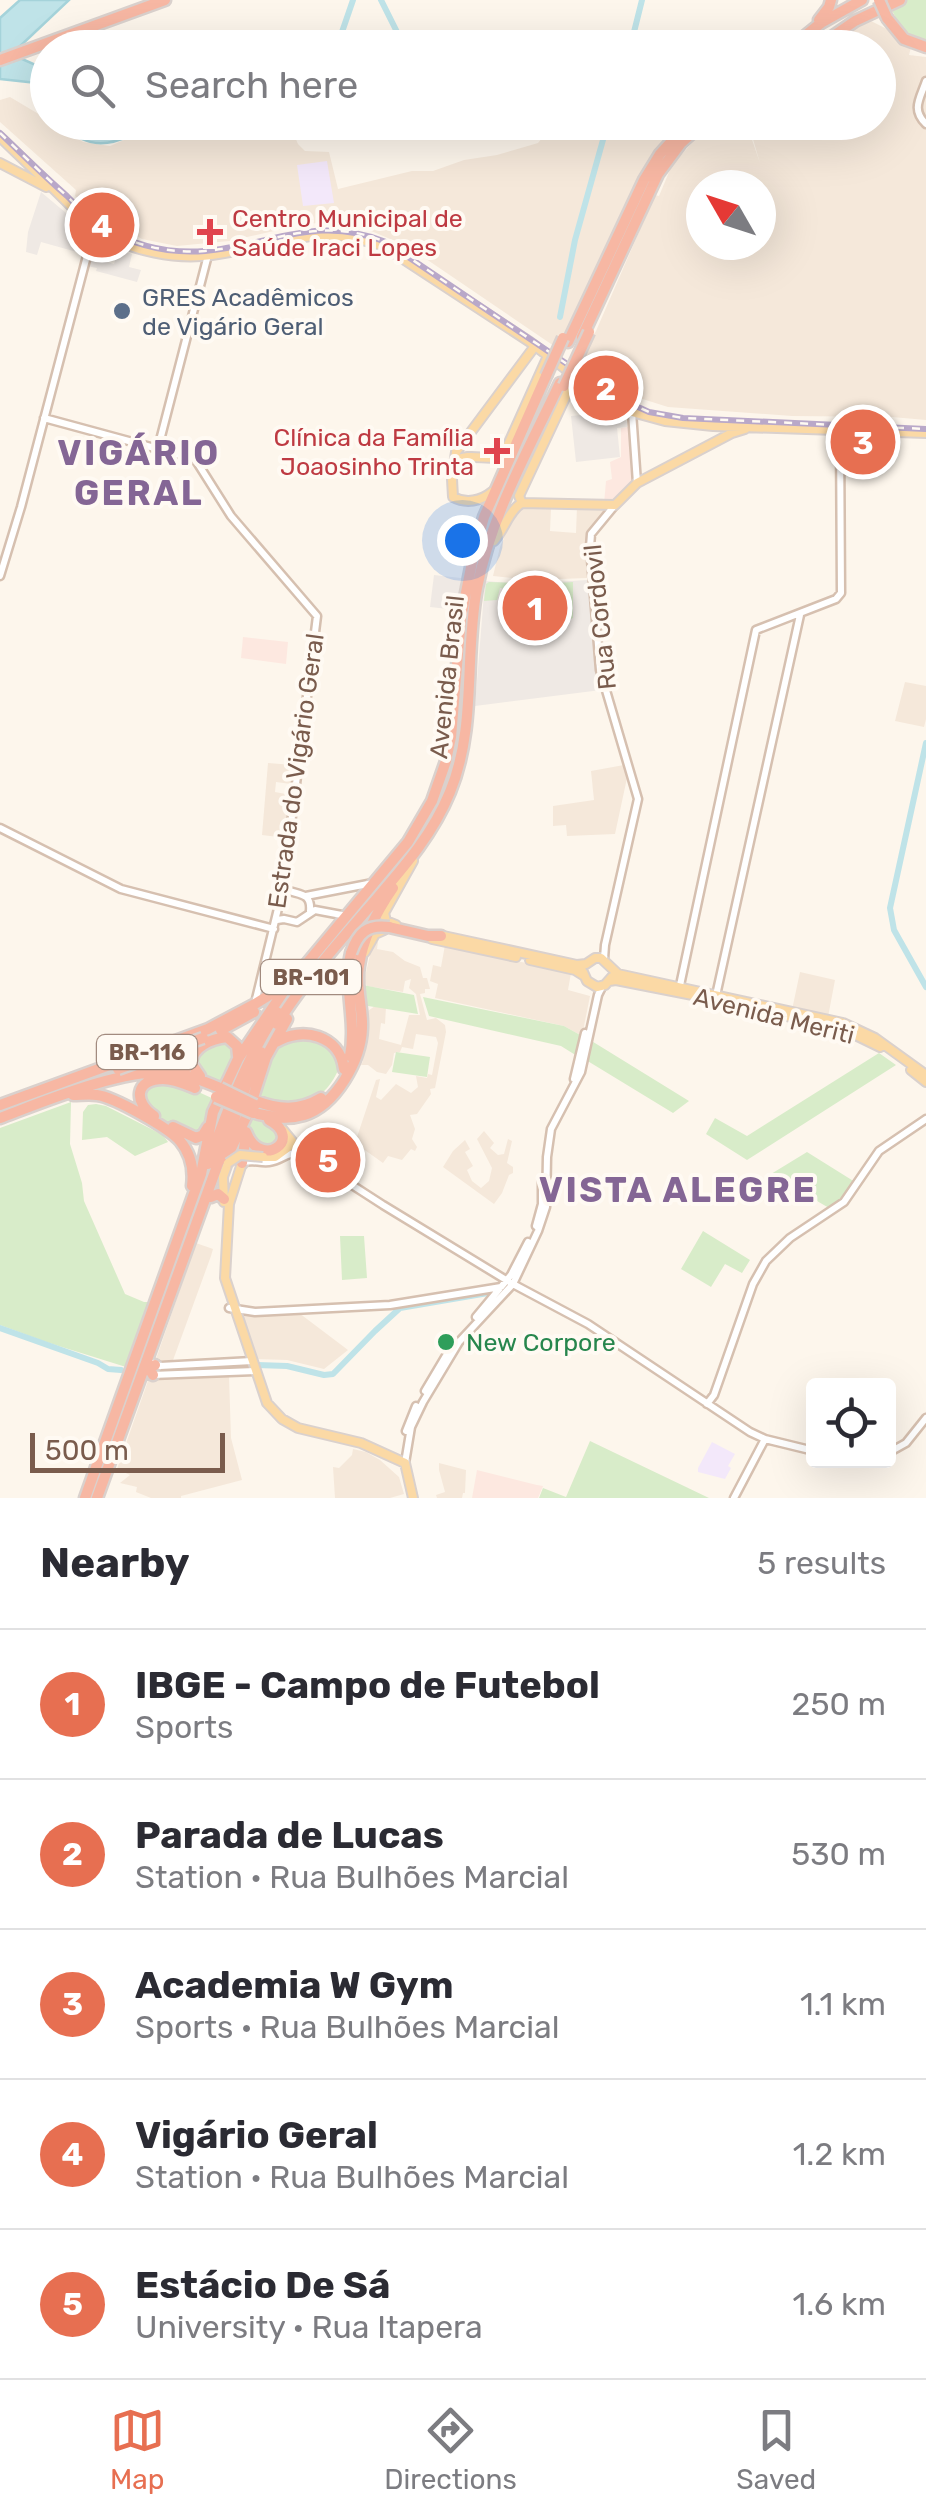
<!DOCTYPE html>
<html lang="en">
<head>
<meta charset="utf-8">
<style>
  body { margin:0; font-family:Rubik,sans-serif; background:#f2f2f3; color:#2b2b33 }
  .controls { position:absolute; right:30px; bottom:30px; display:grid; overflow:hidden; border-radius:10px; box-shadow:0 10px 40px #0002 }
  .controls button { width:90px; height:90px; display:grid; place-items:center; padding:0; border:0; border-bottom:2px solid #e1e1e2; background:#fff; color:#2b2b33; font:50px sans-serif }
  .compass { position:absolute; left:686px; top:170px; width:90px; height:90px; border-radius:50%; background:#fff; box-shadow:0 10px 40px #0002; rotate:309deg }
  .scale { position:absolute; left:30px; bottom:25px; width:195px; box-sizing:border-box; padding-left:10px; border:5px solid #7a5c4d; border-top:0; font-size:28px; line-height:35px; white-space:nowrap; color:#7a5c4d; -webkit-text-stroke:8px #fffaf3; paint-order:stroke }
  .you { position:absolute; left:462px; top:540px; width:35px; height:35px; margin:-25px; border:8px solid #fff; border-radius:50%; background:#1a73e8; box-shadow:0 0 0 15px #1a73e833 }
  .badge { display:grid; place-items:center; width:65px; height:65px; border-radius:50%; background:#e76f51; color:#fff; font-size:32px; font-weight:700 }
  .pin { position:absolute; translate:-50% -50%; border:5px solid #fff; box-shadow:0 2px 10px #0006 }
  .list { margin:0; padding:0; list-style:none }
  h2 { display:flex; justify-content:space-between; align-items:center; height:130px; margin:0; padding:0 40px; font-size:42px }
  h2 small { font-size:32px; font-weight:400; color:#7c7c81 }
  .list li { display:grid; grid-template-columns:65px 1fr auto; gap:30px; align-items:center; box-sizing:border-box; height:150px; padding:0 40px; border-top:2px solid #e1e1e2 }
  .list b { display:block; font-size:38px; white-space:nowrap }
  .list p { margin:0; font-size:32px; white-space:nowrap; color:#7c7c81 }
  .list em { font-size:32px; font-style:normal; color:#7c7c81 }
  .icon { flex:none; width:55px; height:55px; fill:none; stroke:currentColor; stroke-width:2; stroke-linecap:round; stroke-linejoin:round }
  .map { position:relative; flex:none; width:926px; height:1498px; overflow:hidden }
  .search { position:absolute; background:#fff; box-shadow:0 10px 40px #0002; left:30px; right:30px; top:30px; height:110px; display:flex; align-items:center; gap:25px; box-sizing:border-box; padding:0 35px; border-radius:55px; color:#7c7c81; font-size:38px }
  .sheet { height:880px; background:#fff }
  nav { display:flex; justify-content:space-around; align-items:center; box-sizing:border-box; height:140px; border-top:2px solid #e1e1e2; background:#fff; font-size:28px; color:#7c7c81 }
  nav a { display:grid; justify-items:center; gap:5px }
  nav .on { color:#e76f51 }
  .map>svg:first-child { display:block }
  .residential { fill:#f5e8da; fill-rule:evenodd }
  .commercial { fill:#fde8e0 }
  .industrial { fill:#efe9e4 }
  .education { fill:#f3e8fa }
  .green { fill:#d8ecc9 }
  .water { fill:#bfe3e8; stroke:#a5d3da; stroke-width:2.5 }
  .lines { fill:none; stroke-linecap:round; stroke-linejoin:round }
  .river { stroke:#bfe3e8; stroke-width:6 }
  .secondary-casing { stroke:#d6c0b0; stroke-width:11 }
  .primary-casing { stroke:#dad1cd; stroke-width:12 }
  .highway-casing { stroke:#dad1cd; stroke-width:15 }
  .secondary { stroke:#fff; stroke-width:6 }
  .primary { stroke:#fbd9a5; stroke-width:8 }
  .highway { stroke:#f7b7a3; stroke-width:10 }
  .rail-casing { stroke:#b9a8c9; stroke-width:6 }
  .rail { stroke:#fffaf3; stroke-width:2.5; stroke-dasharray:8; stroke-linecap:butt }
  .primary-bridge-casing { stroke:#dad1cd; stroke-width:12; stroke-linecap:butt }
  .highway-bridge-casing { stroke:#dad1cd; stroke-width:15; stroke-linecap:butt }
  .primary-bridge { stroke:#fbd9a5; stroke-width:8 }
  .highway-bridge { stroke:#f7b7a3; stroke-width:10 }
  .health-dot { fill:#e0444e; stroke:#fffaf3; stroke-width:4 }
  .service-dot { fill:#5c6f8a; stroke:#fffaf3; stroke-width:4 }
  .leisure-dot { fill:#2e9e5b; stroke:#fffaf3; stroke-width:4 }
  .labels { text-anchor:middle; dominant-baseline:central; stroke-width:8; stroke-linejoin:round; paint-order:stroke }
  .shield { fill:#fffaf3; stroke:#a28b7f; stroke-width:2.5 }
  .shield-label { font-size:22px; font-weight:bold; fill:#7a5c4d }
  .health-label { font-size:25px; fill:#be3a42; stroke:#fffaf3; text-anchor:start }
  .service-label { font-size:25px; fill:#4e5e75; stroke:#fffaf3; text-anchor:start }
  .street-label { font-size:25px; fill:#7a5c4d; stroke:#fffaf3 }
  .leisure-label { font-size:25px; fill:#27864d; stroke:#fffaf3; text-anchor:start }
  .district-label { font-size:35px; font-weight:bold; letter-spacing:2.5px; fill:#846695; stroke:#fffaf3 }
</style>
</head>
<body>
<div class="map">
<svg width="926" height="1498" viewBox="0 0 926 1498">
  <rect width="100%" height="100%" fill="#fdf6ec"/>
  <path class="residential" d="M869,20L895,33L911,47L909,55L926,57V420L892,417L792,416L668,407L633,396L579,358L596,331L655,195L659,196L672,165L701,133L749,131L760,163L750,129H712L715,123L878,122V48L826,47ZM701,185H761V245H701Z
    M10,97L47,119L48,122L53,123L83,142L110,146L145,131L149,123H289L298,144L305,151L329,152L338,189L412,171H433L464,160L497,155L538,143L543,137L539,129L540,123H586L608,129L611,123H681L662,142L645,167L557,348L407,246L364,228L332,222L305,224L229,241L177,246L142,239L117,226L75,196L76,190L0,122V100Z
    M518,506L551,508L550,531L576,533L577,507L603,508V515L588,535L587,578L533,580L493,576L500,547Z
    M905,682L926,686V719L924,727L895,721Z
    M268,763L293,765L291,784L276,782L275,792L291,795L286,838L262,835Z
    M624,765L627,778L615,834L567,836L566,825L553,826V806L594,800L591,771Z
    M375,941L378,942L377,949L393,952L405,961L420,967L423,978H427L430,989H425V993L420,994L427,1020L436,1018L445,1025L446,1032L435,1088L430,1089L431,1094L417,1114L410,1115L415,1129L412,1139L417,1147L415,1151L411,1149L402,1160L388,1156L383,1163L355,1143L376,1080L380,1079L376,1097L381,1100L396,1084L411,1093L418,1087L416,1076L427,1078L428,1074L432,1075L438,1043L436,1037L416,1034L413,1049L402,1047L400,1052L394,1053L392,1065L386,1074L377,1072L368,1065H361L363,1061L359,1059L364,1049L366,1028L365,1013L375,1006L386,1007L385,1024L381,1023L379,1039L401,1045L409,1015H420L416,994L409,988L411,979L405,981L403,992L367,986L364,981L372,946Z
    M445,945L571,973L568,990L590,996L582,1036L564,1026L435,998L438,984L430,981L433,965L441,967Z
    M800,972L835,980L828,1017L792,1010Z
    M484,1131L494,1143L490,1148L498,1155L504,1154L508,1139L512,1141L507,1163L513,1167V1173L509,1175L502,1193L494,1204L443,1167L453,1151L465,1140L470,1149L465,1152L473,1166L467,1170L472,1181L481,1188L489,1181L492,1168L477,1139Z
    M196,1243L213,1249L211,1256L172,1363L156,1359Z
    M299,1313L348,1350L324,1369L287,1360L254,1359L240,1316Z
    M229,1376L231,1438L242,1480L181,1496V1498H151L136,1492L137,1487L120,1483L130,1475L117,1469L149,1378Z
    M353,1449L366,1452L380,1460L399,1477L404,1494L390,1498H335L333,1467L339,1468L352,1455Z
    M439,1463L466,1470L465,1493H463L462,1498H437L436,1495L445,1492L439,1470Z"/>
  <path class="commercial" d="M628,427L633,480L610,504H604L606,481L612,479L610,462L621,457V428Z
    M243,637L288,642L286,664L241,658Z
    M477,1470L537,1485L543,1486L538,1498H472Z"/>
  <path class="industrial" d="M41,192L90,233L84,254L41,242L37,255L26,252L28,232Z
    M95,238L105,241L100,260L114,264L118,249L132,254L129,267L141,270L137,282L96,271L97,268L87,266Z
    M600,400L609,405L608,409L627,422V427L617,428L620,457L576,462L571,416L582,415L581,408L590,413Z
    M434,575L461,578L457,610L430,607Z
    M587,580L601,690L475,706L485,581L522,584Z"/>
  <path class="education" d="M327,161L334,203L303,206L297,165Z
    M712,1442L735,1454L728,1466L731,1468L725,1479L698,1472V1468Z"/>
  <path class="green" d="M907,0H926V41C906,36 898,24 890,6Z
    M489,582L541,584L548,597L543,584L573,582V618L560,623L552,632L528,635L523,601L524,617L519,621L513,615L500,611L502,604L510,605L513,590L500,588L497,600L484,601L486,584Z
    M364,933C358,947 352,962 353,978C353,996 360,1015 358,1033C357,1047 352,1058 346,1070C328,1109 292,1118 254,1103V1106C274,1115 290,1116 310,1111L284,1117L252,1110L251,1115C263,1120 275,1123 281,1134C280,1147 272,1150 261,1150L247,1136C246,1114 260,1060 277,1044C286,1036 296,1037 308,1038C321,1040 327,1041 336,1051L339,1068C325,1104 291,1114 257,1099L256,1103C276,1111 296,1113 316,1102C328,1096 335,1086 342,1074C345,1068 350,1061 352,1053C362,1013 333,967 364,933Z
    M358,984L414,995L418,1014L362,1005Z
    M423,997L564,1026L582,1036L577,1056L561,1046L429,1016Z
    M224,1039L237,1051L223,1085L199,1073L192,1066L196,1051Z
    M590,1040L689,1101L673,1113L586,1060Z
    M396,1052L430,1057L427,1077L392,1072Z
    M879,1053L896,1065L747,1160L706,1134L715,1118L747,1136Z
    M158,1081L192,1089L216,1100L204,1131L190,1136L148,1110L143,1091Z
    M71,1102L70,1144L82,1183L84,1201L125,1294L144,1302H152L126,1367L46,1342L0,1325V1128Z
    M96,1104L106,1106L163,1135L168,1142L135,1156L107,1137L82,1140L83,1112L88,1105Z
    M807,1152L855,1182L845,1198L829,1208L771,1174Z
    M703,1231L750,1260L742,1273L725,1264L711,1287L681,1269Z
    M340,1236H364L367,1278L342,1280Z
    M590,1441L709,1498H539L543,1488L566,1497Z"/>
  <path class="water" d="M20,0H69L16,50L22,59L47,70V84L0,79V18Z
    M55,123H71L78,127L105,132L132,123H148C143,131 138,132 129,136C97,151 82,141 55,123Z"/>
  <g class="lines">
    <path class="river" d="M381,0L405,48
      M150,48C176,30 203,35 231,48
      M329,48L342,32L353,0
      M630,48L642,0
      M560,317L575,240L608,122
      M926,743L890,908L894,930L926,987
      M0,1328L98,1363L108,1369L121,1370
      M257,1365L287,1366L324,1375L333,1374L375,1331L400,1308L488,1293
      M200,1367L247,1365"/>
    <defs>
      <path id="secondary" d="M926,81C920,99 911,109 926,124
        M632,412L637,483
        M44,418L195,459L231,516L317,616L283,888L255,1003
        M158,448L208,255
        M0,576L21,507L93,233
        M0,828L121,889L274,929
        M283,888C295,896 312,890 310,911
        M306,896L373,883
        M277,920L284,919L297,922L315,910L347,916
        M604,959L605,945L638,799L600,670L590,547L591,534L615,505
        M679,990L756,630L836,599L841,593L840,431
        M715,1000L800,615
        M574,1079L585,1033
        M292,1141L304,1154L383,1205L511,1283L588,1324L750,1432L765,1439L814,1451
        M242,1163C252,1159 258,1163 269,1162C284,1160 285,1151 303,1154
        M536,1226L542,1204V1179
        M229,1308L255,1312L390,1305L501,1287
        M476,1317L511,1275L528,1242
        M154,1363L160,1366L252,1361
        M152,1375L255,1371
        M425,1391L447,1354
        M707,1404L714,1395L753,1284L766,1261L790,1238L844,1202L879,1151L926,1119
        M406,1431L416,1406
        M888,1453L906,1443L926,1418
        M405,1463L411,1427L423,1402L459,1342L513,1284L538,1231L546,1207L547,1157L551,1129L581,1072L598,995L602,987
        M734,1498L765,1439"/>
      <path id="primary" d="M0,137C24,160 48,183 72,207C81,216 89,227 100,233C134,251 174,260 212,255C278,246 317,221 385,247L530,342L608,401L632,412L665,421L713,426L926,433
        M0,163L46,187
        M454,462C469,451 488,462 503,456L548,356
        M492,492C481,501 466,504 453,497L452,479L456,452L535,346
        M522,503L615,505L637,483L732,433L745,429
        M522,503L519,496L571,385
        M494,541C504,530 509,510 522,503
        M396,925L386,921L384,913L413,861
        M439,935L577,965L586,964
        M432,939L516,957
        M365,952L375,934L384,930
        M530,960L575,970L583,975
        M586,964L595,958H601L618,974L843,1023L875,1038L926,1075
        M583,972L587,981L597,987L605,985L612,977
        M609,981L616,980L708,998
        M726,1002L843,1029L880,1047
        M911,1070L926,1082
        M263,1157H275L290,1146L292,1141L283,1130
        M242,1163L229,1204L225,1278L267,1403L282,1419L298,1428L361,1443L405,1463L413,1498
        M224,1202L223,1177L228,1163"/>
      <path id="highway" d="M887,18L904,39L926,47
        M819,20L829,7L831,0
        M790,48L821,23L862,0
        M816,48L855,21L900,0
        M0,60L165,0
        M582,337L658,174L681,143L704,122
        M568,342L644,180L660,154L689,122
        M389,927L428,936H441
        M277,1024C304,981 339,942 372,904C403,868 432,836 450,792C477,726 464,656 477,588C491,515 529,449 560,383
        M221,1030L254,1012
        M276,1042C302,1026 340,1035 344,1069
        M350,1056C357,1020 343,987 351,953
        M158,1060L185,1070
        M200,1076L191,1063C193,1046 211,1039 227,1037L237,1046L238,1056
        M73,1095C81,1095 89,1094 97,1095C114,1097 169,1128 180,1141C191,1154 194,1170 192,1186
        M256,1101C279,1110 299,1111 321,1098
        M0,1105L208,1029L255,1004L284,986
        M258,1114C273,1117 288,1120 304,1115C336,1105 361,1060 362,1028C363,1007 355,987 359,966C363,938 377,911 393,888
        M154,1116C133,1102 135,1079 163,1079C174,1079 185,1084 195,1088
        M0,1118C45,1101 128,1066 175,1073C191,1075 205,1082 220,1088
        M173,1127L196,1138L203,1135L208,1127
        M246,1132C261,1171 305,1139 269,1120
        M226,1159L248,1113L266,1057L287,1019
        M242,1163L246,1134
        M208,1164C227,1111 246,1060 277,1012
        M211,1197L218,1194L224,1199
        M153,1375L149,1368L155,1365
        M85,1498L201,1174L213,1112L238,1059L284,991L408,842L432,801L446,761L451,737L461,618L473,557L484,517L546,376
        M97,1498L246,1086L261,1052"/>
    </defs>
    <use href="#secondary" class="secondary-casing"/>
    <use href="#primary" class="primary-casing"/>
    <use href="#highway" class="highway-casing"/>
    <use href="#secondary" class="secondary"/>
    <use href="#primary" class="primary"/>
    <use href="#highway" class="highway"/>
    <defs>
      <path id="rail" d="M0,133C22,154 44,176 67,196C78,207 89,219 102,227C133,245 168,254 205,251C272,245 317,214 386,242L616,397L649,412L683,418L926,429"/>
    </defs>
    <use href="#rail" class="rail-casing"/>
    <use href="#rail" class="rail"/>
    <defs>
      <path id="primary-bridge" d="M228,1163L240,1155L263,1157"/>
      <path id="highway-bridge" d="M879,0L887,18
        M546,376L563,338
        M564,386L589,332
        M351,953C358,933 367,924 389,927
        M118,1069L203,1038
        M220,1088L255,1105
        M216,1097L253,1113"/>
    </defs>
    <use href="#primary-bridge" class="primary-bridge-casing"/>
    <use href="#highway-bridge" class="highway-bridge-casing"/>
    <use href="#primary-bridge" class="primary-bridge"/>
    <use href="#highway-bridge" class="highway-bridge"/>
  </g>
  <g class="health-dot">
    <path d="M205 217h10v10h10v10h-10v10h-10v-10h-10v-10h10z"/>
    <path d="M492 436h10v10h10v10h-10v10h-10v-10h-10v-10h10z"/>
  </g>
  <circle class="service-dot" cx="122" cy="311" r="10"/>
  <circle class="leisure-dot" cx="446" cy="1342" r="10"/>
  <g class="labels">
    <g class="shield">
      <rect x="261" y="960" width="100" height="34" rx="8"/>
      <rect x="97" y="1035" width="100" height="34" rx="8"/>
    </g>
    <g class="shield-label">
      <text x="311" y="977">BR-101</text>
      <text x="147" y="1052">BR-116</text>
    </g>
    <g class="health-label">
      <text x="232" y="218">Centro Municipal de<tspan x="232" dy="29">Saúde Iraci Lopes</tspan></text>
      <text x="474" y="437" text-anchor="end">Clínica da Família<tspan x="474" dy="29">Joaosinho Trinta</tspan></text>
    </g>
    <g class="service-label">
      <text x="142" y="297">GRES Acadêmicos<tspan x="142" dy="29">de Vigário Geral</tspan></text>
    </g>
    <g class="street-label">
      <text transform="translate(600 617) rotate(-96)">Rua Cordovil</text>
      <text transform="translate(447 677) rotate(-84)">Avenida Brasil</text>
      <text transform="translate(296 771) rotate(-82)">Estrada do Vigário Geral</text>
      <text transform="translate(774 1016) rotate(14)">Avenida Meriti</text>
    </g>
    <g class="leisure-label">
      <text x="466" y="1342">New Corpore</text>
    </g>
    <g class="district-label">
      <text x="139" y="453">VIGÁRIO<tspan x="139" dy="40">GERAL</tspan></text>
      <text x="678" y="1190">VISTA ALEGRE</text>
    </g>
  </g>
</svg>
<div class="controls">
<button><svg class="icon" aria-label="locate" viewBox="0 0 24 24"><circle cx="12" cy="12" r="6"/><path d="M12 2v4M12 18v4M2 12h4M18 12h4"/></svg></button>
</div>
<svg class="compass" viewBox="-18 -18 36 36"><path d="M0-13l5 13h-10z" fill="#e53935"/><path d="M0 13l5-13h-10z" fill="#7c7c81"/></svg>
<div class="scale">500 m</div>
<div class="you"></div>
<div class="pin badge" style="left:535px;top:608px">1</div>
<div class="pin badge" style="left:606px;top:388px">2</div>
<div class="pin badge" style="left:863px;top:442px">3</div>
<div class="pin badge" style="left:102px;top:225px">4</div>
<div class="pin badge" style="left:328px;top:1160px">5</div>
<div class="search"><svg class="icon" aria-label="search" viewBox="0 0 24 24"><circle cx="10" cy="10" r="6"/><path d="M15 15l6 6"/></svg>Search here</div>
</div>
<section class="sheet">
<h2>Nearby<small>5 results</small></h2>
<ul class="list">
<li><span class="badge">1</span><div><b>IBGE - Campo de Futebol</b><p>Sports</p></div><em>250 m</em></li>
<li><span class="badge">2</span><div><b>Parada de Lucas</b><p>Station · Rua Bulhões Marcial</p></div><em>530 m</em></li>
<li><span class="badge">3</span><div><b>Academia W Gym</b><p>Sports · Rua Bulhões Marcial</p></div><em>1.1 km</em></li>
<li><span class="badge">4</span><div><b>Vigário Geral</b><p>Station · Rua Bulhões Marcial</p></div><em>1.2 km</em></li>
<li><span class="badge">5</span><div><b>Estácio De Sá</b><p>University · Rua Itapera</p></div><em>1.6 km</em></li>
</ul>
</section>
<nav>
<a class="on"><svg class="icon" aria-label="map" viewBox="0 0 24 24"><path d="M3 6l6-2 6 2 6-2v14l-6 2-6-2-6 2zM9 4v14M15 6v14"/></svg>Map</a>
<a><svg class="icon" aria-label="directions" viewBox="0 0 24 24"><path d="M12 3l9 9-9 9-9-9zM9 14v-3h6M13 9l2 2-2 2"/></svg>Directions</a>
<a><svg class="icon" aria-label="saved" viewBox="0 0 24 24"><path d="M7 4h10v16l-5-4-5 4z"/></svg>Saved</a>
</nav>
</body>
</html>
